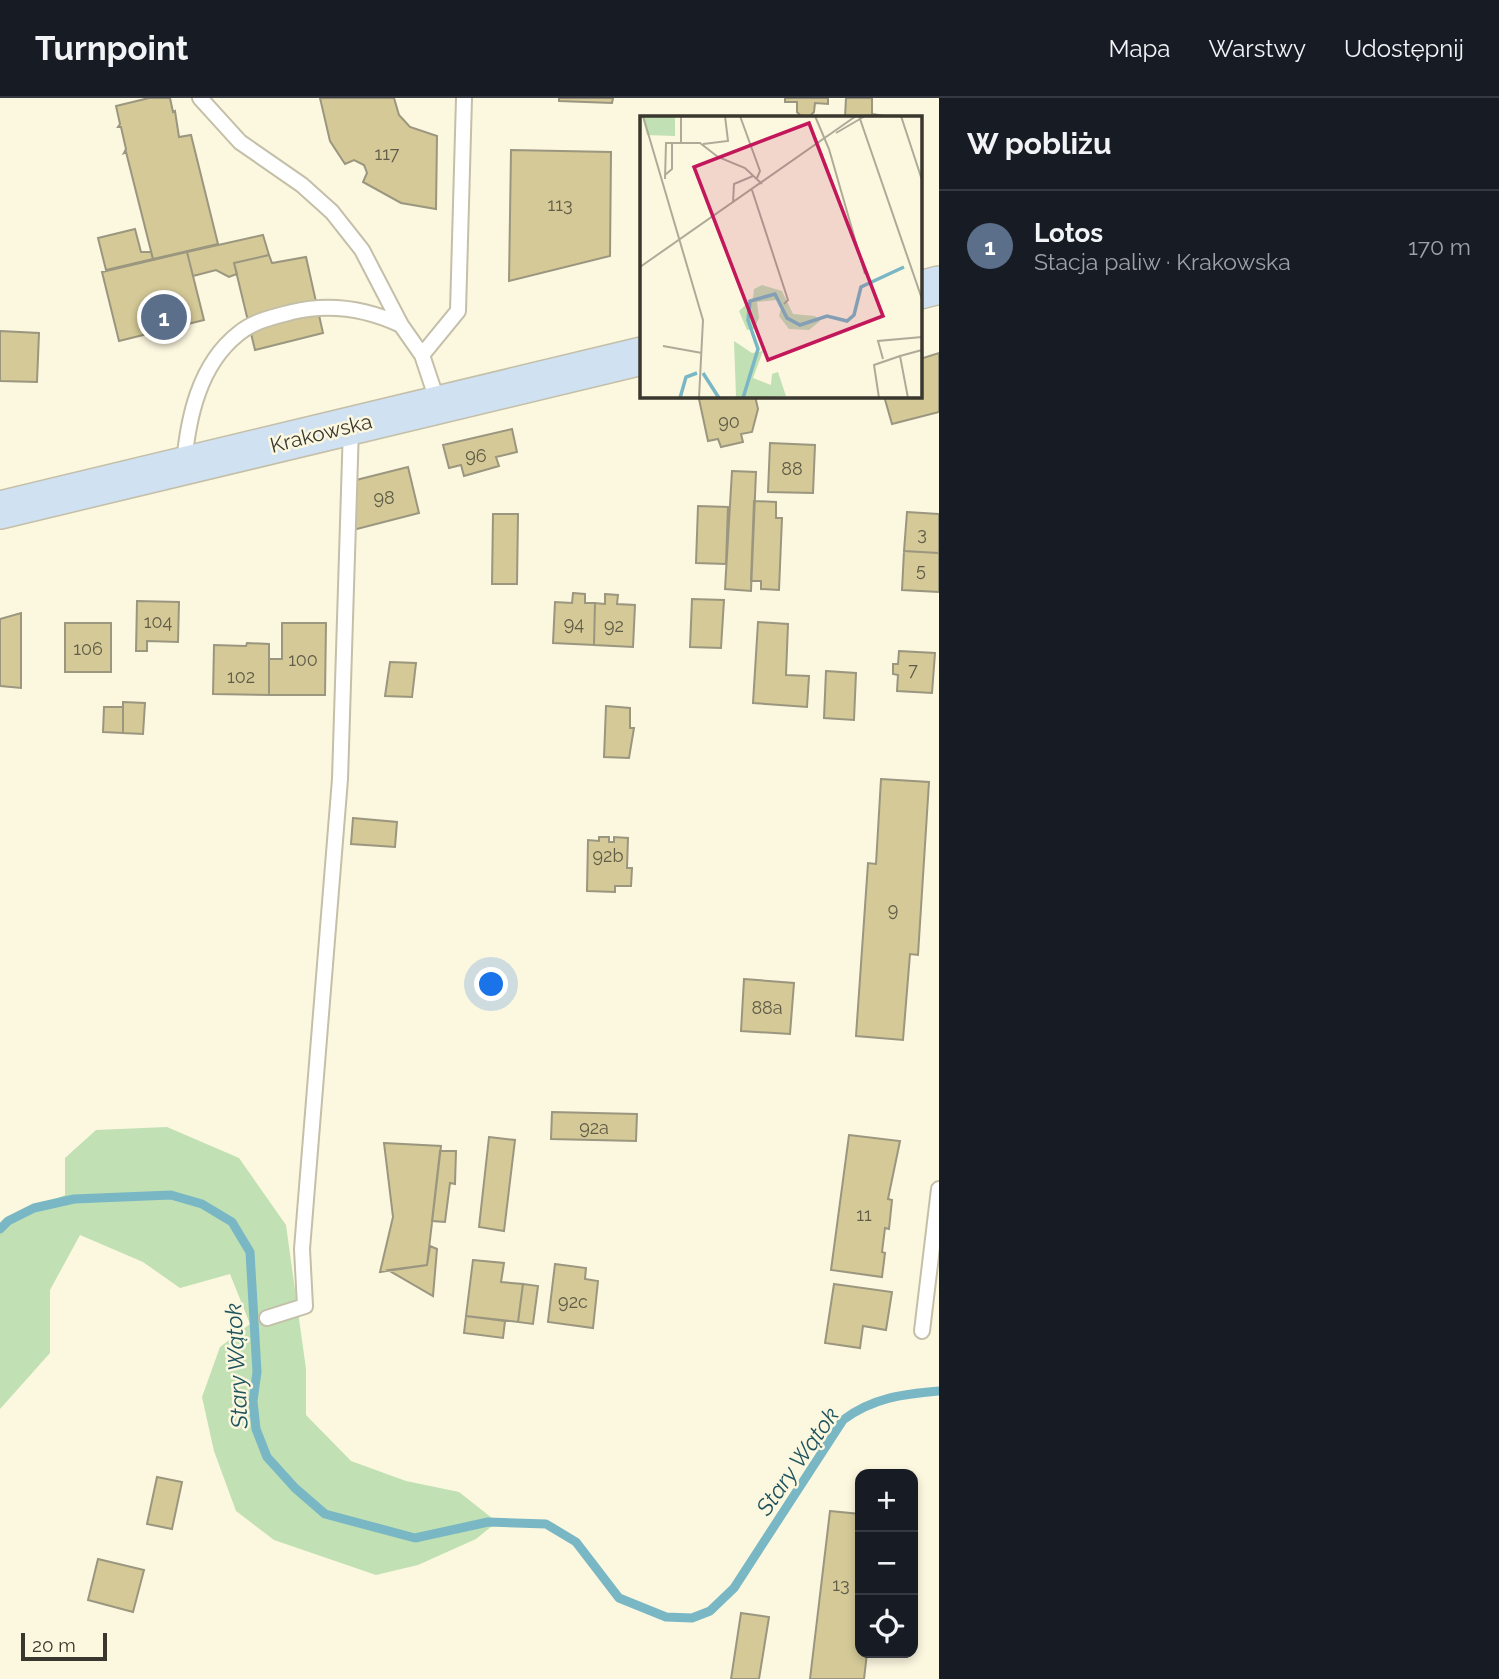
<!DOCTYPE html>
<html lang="pl">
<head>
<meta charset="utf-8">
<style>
  body { margin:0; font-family:Raleway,sans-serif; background:#242831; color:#f1f3f6 }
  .controls { position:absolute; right:21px; bottom:21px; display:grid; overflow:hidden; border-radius:14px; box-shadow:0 4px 10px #0003 }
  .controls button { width:63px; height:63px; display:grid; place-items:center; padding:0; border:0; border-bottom:2px solid #363941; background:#171b24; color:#f1f3f6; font:35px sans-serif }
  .scale { position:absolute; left:21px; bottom:18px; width:86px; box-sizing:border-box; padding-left:7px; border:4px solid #39372e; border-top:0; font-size:19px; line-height:24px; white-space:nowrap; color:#39372e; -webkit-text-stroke:5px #fcf7df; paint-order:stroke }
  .you { position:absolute; left:492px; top:887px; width:24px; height:24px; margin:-18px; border:5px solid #fff; border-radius:50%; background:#1a73e8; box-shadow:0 0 0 10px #1a73e833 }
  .badge { display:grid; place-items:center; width:46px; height:46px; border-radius:50%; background:#db2777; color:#fff; font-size:23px; font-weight:700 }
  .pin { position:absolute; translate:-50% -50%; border:4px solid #fff; box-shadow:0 2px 7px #0006 }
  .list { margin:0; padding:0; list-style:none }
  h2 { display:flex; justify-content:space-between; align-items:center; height:91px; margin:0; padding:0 28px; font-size:30px }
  h2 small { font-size:23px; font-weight:400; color:#9ea1a6 }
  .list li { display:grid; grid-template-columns:46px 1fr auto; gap:21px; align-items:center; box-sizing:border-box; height:112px; padding:0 28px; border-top:2px solid #363941 }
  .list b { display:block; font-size:26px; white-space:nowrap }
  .list p { margin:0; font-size:23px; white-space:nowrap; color:#9ea1a6 }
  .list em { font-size:23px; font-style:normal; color:#9ea1a6 }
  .icon { flex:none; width:38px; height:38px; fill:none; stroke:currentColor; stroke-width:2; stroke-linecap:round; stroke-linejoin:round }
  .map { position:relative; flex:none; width:939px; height:1581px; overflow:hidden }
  header { display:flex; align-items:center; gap:42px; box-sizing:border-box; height:98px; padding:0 35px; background:#171b24; border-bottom:2px solid #363941 }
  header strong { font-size:33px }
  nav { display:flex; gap:38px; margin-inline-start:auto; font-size:24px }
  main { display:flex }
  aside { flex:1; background:#171b24 }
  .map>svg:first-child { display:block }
  .green { fill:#c1e0b4 }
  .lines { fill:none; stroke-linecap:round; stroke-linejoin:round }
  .stream { stroke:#79b7c5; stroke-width:9 }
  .building { fill:#d4c997; stroke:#9a967f; stroke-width:2 }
  .lane-casing { stroke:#c4bfa8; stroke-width:18 }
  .secondary-casing { stroke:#c4bfa8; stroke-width:40 }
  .lane { stroke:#fff; stroke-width:14 }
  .secondary { stroke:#d0e1f2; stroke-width:37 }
  .labels { text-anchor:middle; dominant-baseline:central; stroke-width:5; stroke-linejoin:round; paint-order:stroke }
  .number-label { font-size:18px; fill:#605c48 }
  .street-label { font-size:21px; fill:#39372e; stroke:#fcf7df }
  .water-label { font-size:23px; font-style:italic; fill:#1e545f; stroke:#fcf7df }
  .inset-river { fill:none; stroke:#79b7c5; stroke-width:3.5 }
  .inset-road { fill:none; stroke:#aeaa98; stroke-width:2 }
  .view { fill:#c2185b; fill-opacity:0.15; stroke:#c2185b; stroke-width:3.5 }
  .inset-edge { fill:none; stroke:#39372e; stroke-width:3.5 }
</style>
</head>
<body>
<header>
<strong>Turnpoint</strong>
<nav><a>Mapa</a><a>Warstwy</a><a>Udostępnij</a></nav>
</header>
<main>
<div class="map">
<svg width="939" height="1581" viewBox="0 0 939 1581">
  <rect width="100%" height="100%" fill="#fcf7df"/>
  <path class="green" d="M167,1029L239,1060L286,1127L306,1271V1317L351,1363L406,1383L459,1394L497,1424L476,1441L418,1467L376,1477L274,1442L236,1413L214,1353L202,1299L220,1249L250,1226L230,1176L180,1190L143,1164L80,1137L50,1192V1255L0,1311V1131L6,1121L65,1097V1060L96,1032Z"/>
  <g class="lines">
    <path class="stream" d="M0,1131L8,1123L34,1110L74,1101L171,1097L202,1106L232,1124L250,1154L257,1274L253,1303L256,1331L267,1359L295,1390L325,1416L415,1440L488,1424L546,1426L576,1444L619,1500L666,1519L692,1520L710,1513L734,1490L843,1322C872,1300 903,1296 939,1293"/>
  </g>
  <path class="building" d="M149,0H170L173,14L175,13L179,39L191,37L218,146L153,161L126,54L124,55L126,51L121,29H118L120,26L116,8Z
    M320,0H394L399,17L410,29L437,38L436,111L401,105L363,84L367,75L364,67L354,62L345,66L330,43Z
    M559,0H613L612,5L559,3Z
    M785,0H828V6L815,5L814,14L809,19H802L797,14V4H785Z
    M846,0H872V16L891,19H845Z
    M511,52L611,54L610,158L509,183Z
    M135,131L141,154H151L153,161L106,172L98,140Z
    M263,137L269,157L234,165L237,176L229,179L216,172L193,178L187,154Z
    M187,154L204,222L119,243L102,174Z
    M269,157L272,165L306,159L323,235L255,252L234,165Z
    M0,233L39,235L37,284L0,283Z
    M939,255V314L892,326L884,298H920V261Z
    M715,298H755L758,311L752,334L741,336L743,344L721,349L718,341L708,343L699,301Z
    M512,331L517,354L496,359L499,368L464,378L461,367L449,370L443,347Z
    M770,345L815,347L813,395L768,394Z
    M408,369L419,415L353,432L352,383Z
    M732,373L756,374L751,493L725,491Z
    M754,403L776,404V420H782L779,492L761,491V483H751Z
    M698,408L728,409L726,466L696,465Z
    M907,414L939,416V455L904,453Z
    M493,416H518L517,486H492Z
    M904,453L939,455V494L902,492Z
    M573,495L585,496V505H595L594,547L553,545L555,504L572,505Z
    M605,496L618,497L617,506L635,507L633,549L594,547L595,505L605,506Z
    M692,501L724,502L721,550L690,549Z
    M137,503L179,504L178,544L147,543V553H136Z
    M21,515V590L0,588V521Z
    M758,524L788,526L786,577L809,578L807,609L753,605Z
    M65,525H111V574H65Z
    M282,525H326L325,597H269V561H282Z
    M247,545L269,546V597L213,596L214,547L246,548Z
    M899,553L935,555L932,595L897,593L898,577L893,576V566H898Z
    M390,564L416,565L412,599L385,598Z
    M826,573L856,575L854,622L824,620Z
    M123,604L145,605L143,636L123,635Z
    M606,608L630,610V630H634L629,660L604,659Z
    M104,609H123V635L103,634Z
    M881,681L929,684L918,857L910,856L903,942L856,938L868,765L876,766Z
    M353,720L397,724L395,749L351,746Z
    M599,739H609V744H614V739L628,740L627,770H632L631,788H615V794L587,793L588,742L599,743Z
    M744,881L794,885L790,936L741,933Z
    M552,1014L637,1016L636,1043L551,1041Z
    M849,1037L900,1043L888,1101L892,1102L889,1131L885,1130L882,1154L885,1155L882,1179L831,1172Z
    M489,1039L515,1042L504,1133L479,1129Z
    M384,1045L441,1048L427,1167L380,1174L393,1119Z
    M440,1053H456L455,1086L450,1085L445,1124L432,1123Z
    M430,1148L437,1151L433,1198L388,1172L427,1167Z
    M473,1162L504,1165L501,1184L523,1186L518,1224L466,1218Z
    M555,1166L586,1170L585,1181L598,1183L593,1230L548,1224Z
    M523,1186L538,1188L533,1226L518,1224Z
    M834,1186L892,1194L886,1232L863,1228L860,1250L825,1245Z
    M466,1218L505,1223L503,1240L464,1235Z
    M157,1379L182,1384L172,1431L147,1426Z
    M830,1413L860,1416V1555H867L864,1581H810Z
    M98,1461L144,1472L133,1514L88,1502Z
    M741,1515L769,1519L759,1581H731Z"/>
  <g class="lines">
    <defs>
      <path id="lane" d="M200,0L240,44L302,87L332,114L362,152L401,227L422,257L438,305
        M422,257L458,213L464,0
        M184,366C188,320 199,267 238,236C253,223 273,219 292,214C330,205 367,211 401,227
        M267,1220L305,1208L302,1151L340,681L351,329
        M922,1233L939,1091"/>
      <path id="secondary" d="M920,192L939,187
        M0,412L642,258"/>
    </defs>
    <use href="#lane" class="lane-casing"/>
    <use href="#secondary" class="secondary-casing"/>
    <use href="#lane" class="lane"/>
    <use href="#secondary" class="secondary"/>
  </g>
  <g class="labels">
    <g class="number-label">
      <text x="387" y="55">117</text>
      <text x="560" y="106">113</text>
      <text x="729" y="323">90</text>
      <text x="476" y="357">96</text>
      <text x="792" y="370">88</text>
      <text x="384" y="399">98</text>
      <text x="922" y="435">3</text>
      <text x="921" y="471">5</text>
      <text x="158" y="523">104</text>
      <text x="574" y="525">94</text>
      <text x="614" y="527">92</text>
      <text x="88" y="550">106</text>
      <text x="303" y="561">100</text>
      <text x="913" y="571">7</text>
      <text x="241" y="578">102</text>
      <text x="608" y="757">92b</text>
      <text x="893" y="811">9</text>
      <text x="767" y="909">88a</text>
      <text x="594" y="1029">92a</text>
      <text x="864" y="1116">11</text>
      <text x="573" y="1203">92c</text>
      <text x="841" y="1486">13</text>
    </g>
    <g class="street-label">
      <text transform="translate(321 335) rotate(-14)">Krakowska</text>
    </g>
    <g class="water-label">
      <text transform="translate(236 1268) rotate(-93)">Stary Wątok</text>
      <text transform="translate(797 1363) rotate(-55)">Stary Wątok</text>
    </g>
  </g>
  <g transform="translate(640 18)">
    <rect width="282" height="282" fill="#fcf7df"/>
    <path d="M2,0H35V20L7,19ZM122,169L142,175L153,198L175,200L180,205L169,214L149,213L139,200L142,189L137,184L117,186L119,202L114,213L107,214L99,195L113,182L114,173ZM94,225L112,237L123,235L113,262L131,269L132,258L138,256L146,280L92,282L96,280Z" fill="#c1e0b4"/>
    <path class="inset-river" d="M63,257L79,282M40,282L46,261L57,257M103,282L118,233L108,204L110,185L135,178L147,202L160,209L187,200L207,205L214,199L221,171L264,151"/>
    <path class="inset-road" d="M3,0L63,204L59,282M100,0L120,55L117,62M175,0L189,33L225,158M219,0L282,183M261,0L282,64M196,17L225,0M41,26V0M63,28L88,25L85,0M25,59L32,53V26M25,63L26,27H60L78,41L105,52L122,68M112,74L148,184L144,188M93,87L94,68L113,60M0,151L216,0M23,230L62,237M243,243L238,225L282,221M239,282L234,249L260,240M268,282L260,240L282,234"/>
    <path class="view" d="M169,7L243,200L128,244L54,51Z"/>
    <rect width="282" height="282" class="inset-edge"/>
  </g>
</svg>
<div class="controls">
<button>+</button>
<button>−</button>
<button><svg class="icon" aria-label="locate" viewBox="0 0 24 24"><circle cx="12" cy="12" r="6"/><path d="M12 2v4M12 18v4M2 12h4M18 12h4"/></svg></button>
</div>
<div class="scale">20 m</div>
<div class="you"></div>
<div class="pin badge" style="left:164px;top:219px;background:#5c6f8a">1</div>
</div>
<aside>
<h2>W pobliżu<small></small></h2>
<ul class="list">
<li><span class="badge" style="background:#5c6f8a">1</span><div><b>Lotos</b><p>Stacja paliw · Krakowska</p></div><em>170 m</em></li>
</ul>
</aside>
</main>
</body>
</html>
